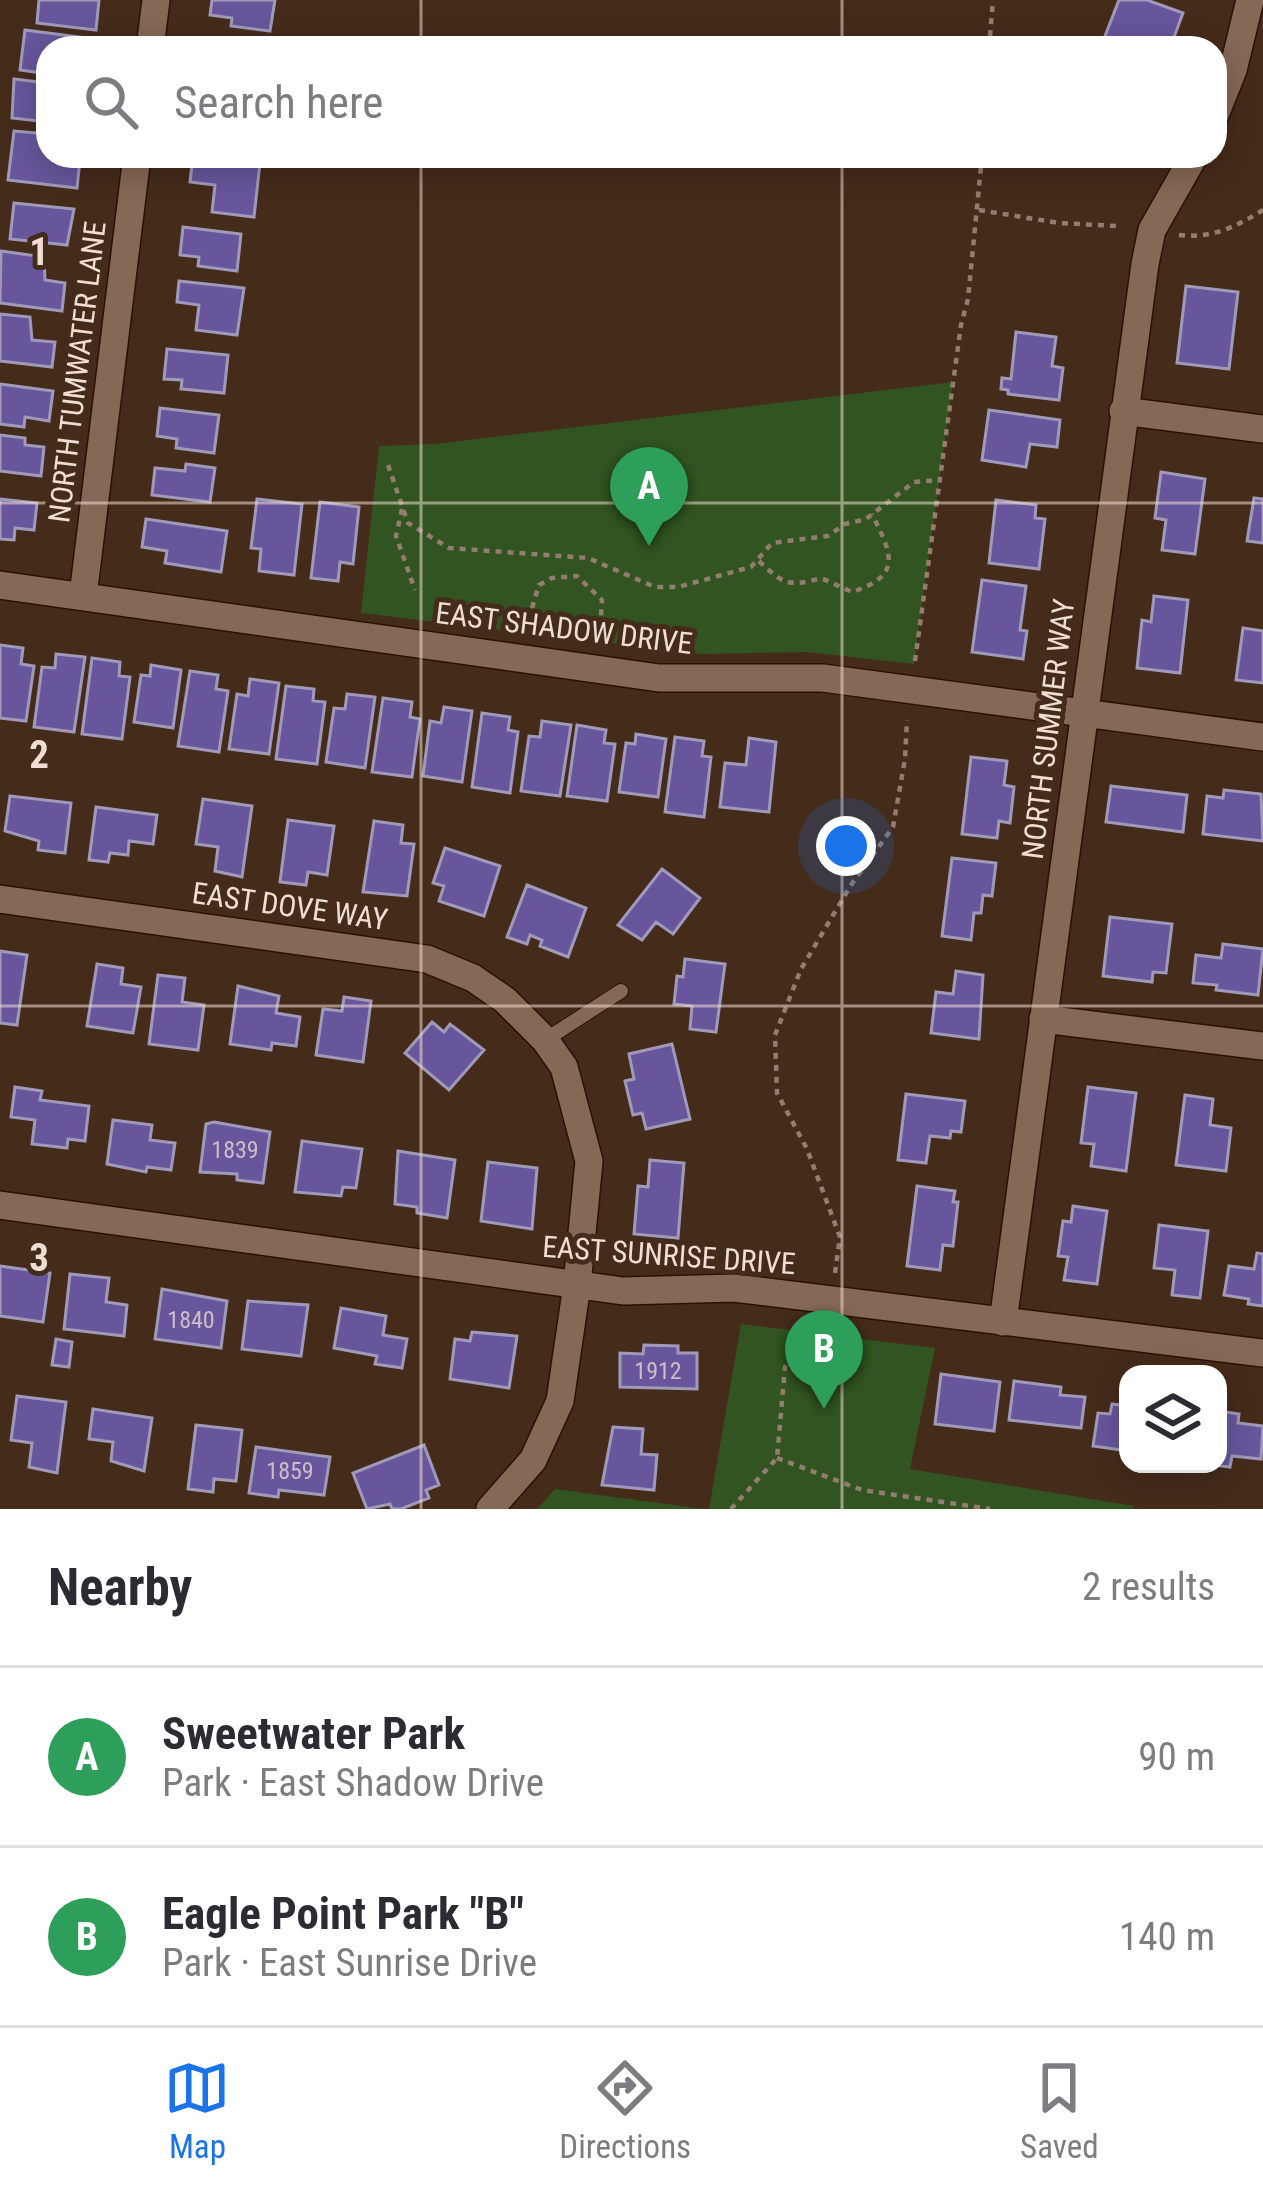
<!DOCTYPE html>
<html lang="en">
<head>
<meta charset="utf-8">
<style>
  body { margin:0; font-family:"Roboto Condensed",sans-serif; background:#f2f2f3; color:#2b2b33 }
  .controls { position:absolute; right:36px; bottom:36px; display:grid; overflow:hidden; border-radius:24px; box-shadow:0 6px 30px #0003 }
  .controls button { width:108px; height:108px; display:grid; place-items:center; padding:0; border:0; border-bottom:3px solid #e1e1e2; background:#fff; color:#2b2b33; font:60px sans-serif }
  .you { position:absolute; left:846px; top:846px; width:42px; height:42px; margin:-30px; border:9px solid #fff; border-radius:50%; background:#1a73e8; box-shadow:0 0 0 18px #1a73e833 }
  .badge { display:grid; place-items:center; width:78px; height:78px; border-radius:50%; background:#1a73e8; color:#fff; font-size:39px; font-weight:700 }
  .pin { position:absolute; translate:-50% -99px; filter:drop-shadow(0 3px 6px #0008) }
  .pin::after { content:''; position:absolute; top:63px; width:42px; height:36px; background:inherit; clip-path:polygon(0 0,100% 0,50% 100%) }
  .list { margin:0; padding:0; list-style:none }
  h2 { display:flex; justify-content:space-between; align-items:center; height:156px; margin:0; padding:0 48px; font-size:51px }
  h2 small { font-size:39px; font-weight:400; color:#7c7c81 }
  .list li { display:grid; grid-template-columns:78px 1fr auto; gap:36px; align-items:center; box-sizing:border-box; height:180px; padding:0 48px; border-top:3px solid #e1e1e2 }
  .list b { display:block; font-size:45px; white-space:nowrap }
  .list p { margin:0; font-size:39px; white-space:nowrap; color:#7c7c81 }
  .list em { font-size:39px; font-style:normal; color:#7c7c81 }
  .icon { flex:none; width:66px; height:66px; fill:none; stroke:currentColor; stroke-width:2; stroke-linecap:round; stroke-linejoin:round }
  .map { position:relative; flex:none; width:1263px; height:1509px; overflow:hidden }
  .search { position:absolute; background:#fff; box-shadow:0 6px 30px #0003; left:36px; right:36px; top:36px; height:132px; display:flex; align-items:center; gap:30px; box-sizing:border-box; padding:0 42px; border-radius:36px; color:#7c7c81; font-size:45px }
  .sheet { height:516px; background:#fff }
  nav { display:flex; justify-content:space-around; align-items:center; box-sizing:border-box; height:168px; border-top:3px solid #e1e1e2; background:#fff; font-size:33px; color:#7c7c81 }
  nav a { display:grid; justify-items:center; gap:6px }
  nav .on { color:#1a73e8 }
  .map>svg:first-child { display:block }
  .green { fill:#315420 }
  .building { fill:#67569b; stroke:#a09aba; stroke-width:3 }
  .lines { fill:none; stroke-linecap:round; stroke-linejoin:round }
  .service-casing { stroke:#2a1203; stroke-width:16 }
  .minor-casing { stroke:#2a1203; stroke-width:30 }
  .path { stroke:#947d70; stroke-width:4.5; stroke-dasharray:6 6; stroke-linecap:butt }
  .service { stroke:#866856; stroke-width:14 }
  .minor { stroke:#866856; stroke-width:27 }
  .grid { fill:none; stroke:#f0ded4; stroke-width:3; stroke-opacity:0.55 }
  .labels { text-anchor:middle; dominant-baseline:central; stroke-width:10; stroke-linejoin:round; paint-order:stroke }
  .number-label { font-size:24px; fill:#cebcc6 }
  .street-label { font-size:30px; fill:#f0ded4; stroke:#452b1a }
  .grid-label { font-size:39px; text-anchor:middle; font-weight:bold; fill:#f0ded4; stroke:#452b1a; stroke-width:10; stroke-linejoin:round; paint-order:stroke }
</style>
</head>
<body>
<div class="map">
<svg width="1263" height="1509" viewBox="0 0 1263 1509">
  <rect width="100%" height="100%" fill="#452b1a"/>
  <path class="green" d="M953,382L914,664L806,652L701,654L361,613L379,446L435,444Z
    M741,1324L935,1348L910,1469L1134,1506L1133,1509H709Z
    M555,1489L703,1509H537Z"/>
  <path class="building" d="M39,0H99L96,30L37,23Z
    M212,0H275L270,31L231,26L232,18L210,15Z
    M1119,0H1147L1183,13L1170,48H1119L1121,42L1105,36Z
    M25,30L95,39L94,48H48V74L20,70Z
    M14,79L48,83V122L12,118Z
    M14,131L48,134V156L80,160L77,188L8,180Z
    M193,156L260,163L254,217L212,212L215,185L190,182Z
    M14,203L74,209L67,245L10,239Z
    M183,227L241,234L237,271L198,266L199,257L180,255Z
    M1,251L44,257L45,280L65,283L62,311L0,303Z
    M179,281L244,288L237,335L196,330L199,305L177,302Z
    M1186,286L1238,292L1229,369L1177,363Z
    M0,314L30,317L32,340L55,342L52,367L0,361Z
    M1016,332L1056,337L1052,366L1063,368L1059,400L1008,394V390L1001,389L1002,378L1011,379Z
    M167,349L228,355L224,393L181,389L182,380L164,379Z
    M0,384L53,391L49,421L25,417L24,427L0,424Z
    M160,408L219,415L214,453L176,448L177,439L157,436Z
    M989,410L1060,420L1057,447L1030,444L1026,467L982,460Z
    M0,435L25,438V445L44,447L41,476L0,471Z
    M186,464L215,468L210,502L152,495L155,468L185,471Z
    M1161,472L1205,479L1195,554L1162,550L1166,520L1155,518Z
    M1254,498L1263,499V543L1247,541Z
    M0,499L37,503L34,530L15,528L14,540L0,539Z
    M257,499L302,504L294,575L259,571L261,549L251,548Z
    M996,500L1036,505L1035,518L1045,519L1039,569L989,563Z
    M320,502L359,507L353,564L340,562L338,581L311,578Z
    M146,519L227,531L221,572L165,563L167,551L142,547Z
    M982,580L1026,586L1020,630L1027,631L1023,659L972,652Z
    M1154,596L1188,600L1180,673L1137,668L1142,620L1151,622Z
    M1243,628L1263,631V683L1236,680Z
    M0,645L23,648L21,664L34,666L26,721L0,718Z
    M56,654L85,657L74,732L34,727L42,667L55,668Z
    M92,658L120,662L119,676L130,677L122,739L82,734Z
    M151,665L181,670L173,728L134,722L141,675L150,676Z
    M190,671L218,675L216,689L228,691L219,752L178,746Z
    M250,679L279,683L269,754L229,749L237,694L248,696Z
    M286,686L314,689L313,701L325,702L317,764L276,759Z
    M347,694L375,697L365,768L326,762L334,708L345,709Z
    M383,698L412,702L410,717L420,719L412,777L372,772Z
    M444,707L472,711L462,782L423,776L430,721L441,723Z
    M482,713L510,717L508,730L518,732L510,793L472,787Z
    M542,721L571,725L560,796L521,791L529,736L540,737Z
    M577,725L606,730L604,743L615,744L607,801L567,796Z
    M636,734L666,739L658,797L619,792L626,743L635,744Z
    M675,737L704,741L702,756L711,757L704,817L665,812Z
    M749,738L776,742L769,812L720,807L725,763L746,765Z
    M971,757L1007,761L1004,785L1014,787L1010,823L999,821L997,838L962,834Z
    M1111,786L1187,795L1183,832L1106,822Z
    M1224,790L1261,794L1263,841L1203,834L1207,796L1223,798Z
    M10,796L71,803L65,853L38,850L39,841L5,831Z
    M203,799L252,806L242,877L215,871L218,847L196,844Z
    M96,807L157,815L153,844L129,841L128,855L110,853L108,862L89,860Z
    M288,820L334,826L327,875L308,872L306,885L280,882Z
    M374,821L403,825L401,843L414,844L407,896L363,892Z
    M445,848L500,866L484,916L439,901L444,886L433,883Z
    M952,858L996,863L992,896L983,895L981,913H974L971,940L942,936Z
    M662,869L700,898L673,934L656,922L642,940L618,925Z
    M527,885L586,908L568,957L540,946L542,940L530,935L527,944L507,937Z
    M1110,917L1172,924L1166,973L1153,972L1152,982L1103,976Z
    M1223,944L1263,949L1258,995L1216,990L1217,985L1193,983L1196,955L1221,958Z
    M0,951L27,955L17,1025L0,1023Z
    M685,959L725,964L716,1032L690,1029L692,1006L674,1004L677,976L683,977Z
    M97,964L123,968L121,984L141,987L133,1033L87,1026Z
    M956,971L983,975L979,1039L931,1033L936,992L953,994Z
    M158,975L185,978L182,1002L204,1005L198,1050L149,1044Z
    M238,986L279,996L276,1013L300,1017L296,1046L272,1043L271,1050L230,1044Z
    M344,997L371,1001L363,1062L316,1055L323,1009L342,1011Z
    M432,1022L444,1032L450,1024L484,1050L449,1090L405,1053Z
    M672,1044L690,1119L646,1129L642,1113L633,1115L625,1081L634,1079L629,1054Z
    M15,1087L42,1091L40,1100L89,1106L85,1141L68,1139L67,1148L32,1144L35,1120L11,1117Z
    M1088,1087L1136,1093L1126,1171L1091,1166L1094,1144L1081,1143Z
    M906,1094L965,1101L961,1132L951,1131L950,1138L930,1136L926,1163L898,1160Z
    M1185,1095L1213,1099L1210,1125L1231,1128L1226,1171L1176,1165Z
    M113,1120L152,1125L150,1140L175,1143L171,1170L147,1167L146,1172L107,1164Z
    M214,1122L270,1132L263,1183L237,1180V1174L200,1172L206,1124Z
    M302,1141L362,1149L356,1188L343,1187L341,1196L295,1192Z
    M398,1151L455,1160L447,1218L417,1213V1207L395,1204Z
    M650,1160L684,1163L678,1238L634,1234L638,1186L648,1187Z
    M488,1162L537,1168L532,1229L481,1221Z
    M917,1186L955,1191L953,1202H958L953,1246L943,1245L940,1270L907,1266Z
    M1073,1206L1107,1211L1097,1284L1064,1280L1068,1257L1058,1256L1063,1221L1071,1222Z
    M1159,1225L1208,1231L1200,1298L1172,1295L1175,1270L1154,1268Z
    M1257,1253L1263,1254V1306L1248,1304L1249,1299L1224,1295L1229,1266L1254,1269Z
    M0,1266L50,1273L43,1322L0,1316Z
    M70,1274L109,1278L106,1302L127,1305L124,1336L64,1329Z
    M162,1289L227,1301L221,1348L155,1339Z
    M248,1301L308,1305L301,1356L242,1349Z
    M341,1308L386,1316L383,1335L407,1339L402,1368L375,1364L377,1356L334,1348Z
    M472,1332L517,1336L509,1388L450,1379L455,1339L470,1341Z
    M56,1339L72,1342L69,1367L52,1365Z
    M644,1345L678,1346V1353H697V1389L620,1387V1353L643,1354Z
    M941,1374L1000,1382L994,1431L935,1424Z
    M1014,1381L1061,1387L1060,1395L1085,1397L1081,1428L1009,1420Z
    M17,1396L66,1402L57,1473L29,1467L32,1443L11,1440Z
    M1112,1404L1128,1406V1451L1093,1446L1098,1413L1110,1414Z
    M1218,1407L1219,1411L1239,1414L1238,1423L1263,1426L1261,1459L1232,1456L1230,1467L1206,1464H1218Z
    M93,1409L152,1418L144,1471L111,1461L113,1442L89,1439Z
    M196,1425L242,1430L236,1481L214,1479L213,1492L188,1489Z
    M613,1427L643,1429L641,1454L657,1455L654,1490L602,1485Z
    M424,1445L439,1485L426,1490L429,1498L401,1509H392L390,1504L367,1509L353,1473Z
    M256,1447L330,1457L324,1495L279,1490L278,1497L249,1493Z"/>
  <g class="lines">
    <defs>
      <path id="service" d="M545,1040L621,991"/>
      <path id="minor" d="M150,48L156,0
        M1215,115L1233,70L1250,0
        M1123,411L1263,429
        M0,585L659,678H823L1263,737
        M83,596L137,156
        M0,899L427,959L473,978L505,1000L545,1040L564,1067L589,1161L577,1285L560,1401L533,1460L490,1509
        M1043,1019L1263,1046
        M0,1205L623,1291L734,1288L1263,1353
        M1003,1322L1145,264L1152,230L1194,156"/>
    </defs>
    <use href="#service" class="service-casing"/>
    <use href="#minor" class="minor-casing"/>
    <path class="path" d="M989,48L993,0
      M979,210L1059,223L1116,226
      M1179,235C1210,239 1236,227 1263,210
      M388,465L408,523L449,548L588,558L655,587H678L751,567L772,543L828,536L845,524L866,519L914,482L940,480
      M402,509L396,536L415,590
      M759,561C782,583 788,588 821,578L852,592C904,575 891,553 872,514
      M532,608L539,585L552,578L577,576L602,600L601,616
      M915,661L961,325L968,299L982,156
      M835,1273L840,1237L807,1149L777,1093L775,1035L801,969L851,885L893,827L905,759L907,720
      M777,1458L862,1490L990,1509
      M731,1509L777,1458L785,1367L795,1350L816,1345L824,1330"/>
    <use href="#service" class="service"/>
    <use href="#minor" class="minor"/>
  </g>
  <path class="grid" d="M421,0V48M842,0V48M421,156V1509M842,156V1509M0,503H1263M0,1006H1263"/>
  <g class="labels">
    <g class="number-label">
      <text x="235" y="1150">1839</text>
      <text x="191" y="1320">1840</text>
      <text x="658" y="1371">1912</text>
      <text x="290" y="1471">1859</text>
    </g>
    <g class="street-label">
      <text transform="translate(77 372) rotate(-83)">NORTH TUMWATER LANE</text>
      <text transform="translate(564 628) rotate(7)">EAST SHADOW DRIVE</text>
      <text transform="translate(1048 729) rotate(-83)">NORTH SUMMER WAY</text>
      <text transform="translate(290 906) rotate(8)">EAST DOVE WAY</text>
      <text transform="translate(669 1255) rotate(4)">EAST SUNRISE DRIVE</text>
    </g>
  </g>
  <g class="grid-label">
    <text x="39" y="265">1</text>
    <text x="39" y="768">2</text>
    <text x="39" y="1271">3</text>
  </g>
</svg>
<div class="controls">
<button><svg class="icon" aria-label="layers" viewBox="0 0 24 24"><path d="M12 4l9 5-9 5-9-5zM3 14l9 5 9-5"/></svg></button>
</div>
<div class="you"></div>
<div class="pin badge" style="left:649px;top:546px;background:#2e9e5b">A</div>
<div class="pin badge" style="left:824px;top:1409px;background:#2e9e5b">B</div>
<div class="search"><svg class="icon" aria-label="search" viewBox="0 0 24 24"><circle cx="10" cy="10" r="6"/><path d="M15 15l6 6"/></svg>Search here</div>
</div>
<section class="sheet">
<h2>Nearby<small>2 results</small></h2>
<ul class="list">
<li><span class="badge" style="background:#2e9e5b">A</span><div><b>Sweetwater Park</b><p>Park · East Shadow Drive</p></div><em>90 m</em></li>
<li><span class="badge" style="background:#2e9e5b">B</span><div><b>Eagle Point Park &quot;B&quot;</b><p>Park · East Sunrise Drive</p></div><em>140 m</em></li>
</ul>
</section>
<nav>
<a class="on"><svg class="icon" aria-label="map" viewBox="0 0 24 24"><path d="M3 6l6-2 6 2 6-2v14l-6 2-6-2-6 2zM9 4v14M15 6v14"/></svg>Map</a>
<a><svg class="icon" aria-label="directions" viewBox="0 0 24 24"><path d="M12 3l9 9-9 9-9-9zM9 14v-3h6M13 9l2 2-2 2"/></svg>Directions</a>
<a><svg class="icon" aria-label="saved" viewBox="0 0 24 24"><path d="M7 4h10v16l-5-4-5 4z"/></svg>Saved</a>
</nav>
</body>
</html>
